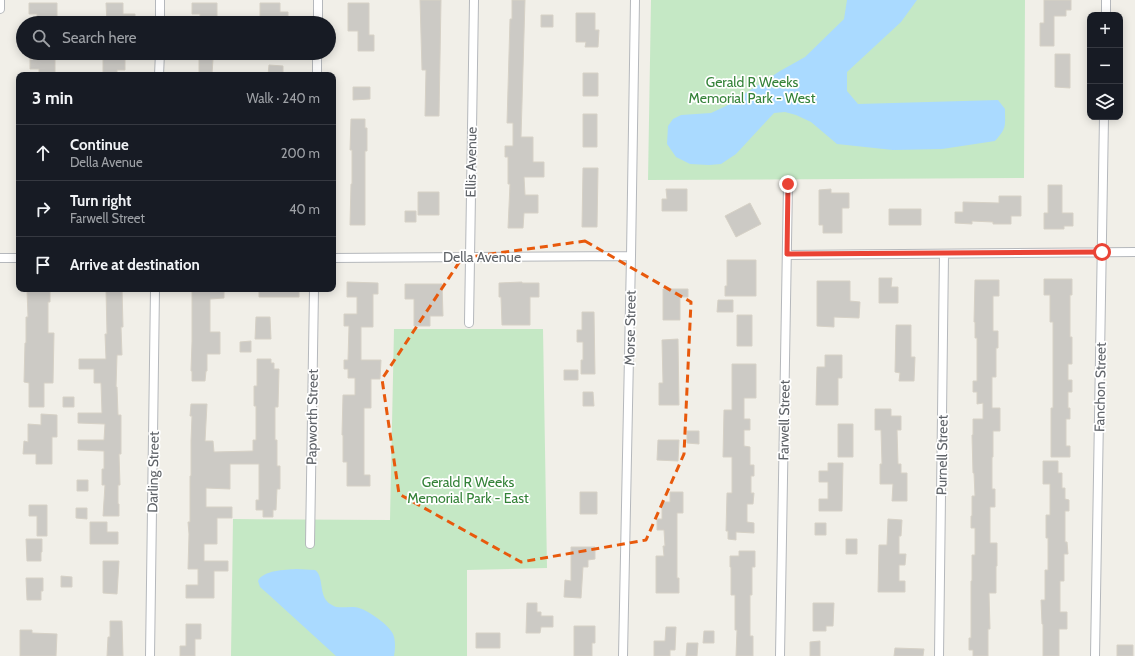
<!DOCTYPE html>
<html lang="en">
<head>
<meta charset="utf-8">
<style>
  body { margin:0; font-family:Cabin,sans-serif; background:#242831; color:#f1f3f6 }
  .controls { position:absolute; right:12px; top:12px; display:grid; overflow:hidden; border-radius:8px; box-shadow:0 2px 10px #0003 }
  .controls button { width:36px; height:36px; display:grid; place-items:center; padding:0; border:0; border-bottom:1px solid #363941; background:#171b24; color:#f1f3f6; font:20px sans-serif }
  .stop { position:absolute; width:12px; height:12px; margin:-9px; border:3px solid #ea4335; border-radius:50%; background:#fff }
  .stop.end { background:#ea4335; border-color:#fff; box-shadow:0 1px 4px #0008 }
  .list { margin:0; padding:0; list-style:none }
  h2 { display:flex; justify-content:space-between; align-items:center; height:52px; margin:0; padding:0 16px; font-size:17px }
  h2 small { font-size:13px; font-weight:400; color:#9ea1a6 }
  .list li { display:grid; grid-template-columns:26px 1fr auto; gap:12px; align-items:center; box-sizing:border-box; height:56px; padding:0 16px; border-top:1px solid #363941 }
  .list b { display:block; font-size:15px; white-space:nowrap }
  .list p { margin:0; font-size:13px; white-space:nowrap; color:#9ea1a6 }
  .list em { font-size:13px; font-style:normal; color:#9ea1a6 }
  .icon { flex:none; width:22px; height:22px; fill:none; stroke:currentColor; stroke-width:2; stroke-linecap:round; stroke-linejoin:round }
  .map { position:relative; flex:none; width:1135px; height:656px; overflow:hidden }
  .search { position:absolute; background:#171b24; box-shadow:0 2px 10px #0003; left:16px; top:16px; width:320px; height:44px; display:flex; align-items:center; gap:10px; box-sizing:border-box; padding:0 14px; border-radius:22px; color:#9ea1a6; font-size:15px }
  .panel { position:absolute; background:#171b24; box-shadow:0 2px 10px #0003; left:16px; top:72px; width:320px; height:220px; border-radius:8px }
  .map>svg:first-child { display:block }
  .green { fill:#c5e8c5 }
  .water { fill:#aadaff }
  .building { fill:#cccac5; stroke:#d6d1c6 }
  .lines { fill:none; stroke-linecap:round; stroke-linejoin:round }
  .minor-casing { stroke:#b5b8bc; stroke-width:10 }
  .minor { stroke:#fff; stroke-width:8 }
  .route { stroke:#ea4335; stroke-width:5 }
  .marked { fill:none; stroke:#e8590c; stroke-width:3; stroke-dasharray:8 5; stroke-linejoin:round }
  .labels { text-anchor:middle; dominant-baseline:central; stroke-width:3.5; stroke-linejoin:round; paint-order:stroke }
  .park-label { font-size:14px; fill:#348238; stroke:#fff }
  .street-label { font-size:14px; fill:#5f6368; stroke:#fff }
</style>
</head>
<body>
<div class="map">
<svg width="1135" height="656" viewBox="0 0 1135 656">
  <rect width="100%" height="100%" fill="#f1efe8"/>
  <path class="green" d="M651,0H1025L1024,178L648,180Z
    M394,329H543L547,568L467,570V656H231L233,519L390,520Z"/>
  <path class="water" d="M847,0H917L901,22L847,72V91L858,104L998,100L1005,109C1005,127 1007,127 995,141L942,149L893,150L837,144L811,122L796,115L785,112L774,113L736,154L721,164L709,165L690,164L676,157L667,144L668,126L673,119L681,115L711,113L726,106L780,71L805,57L844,19Z
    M296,569L315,570C317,571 318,573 319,575C323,585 320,599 332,605C339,610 351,605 359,608C369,611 389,625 393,634C396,641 395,650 394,656H336L268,594L260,587L258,581C263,570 285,570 296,569Z"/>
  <path class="building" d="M420,0H441L439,116H425L426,70H422Z
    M512,0H525L521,137H533V162H544V177H524L525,195H538V213H524L523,228H508L510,184H508V157H505V146H513V123H507L510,19H512Z
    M1044,0H1071V10H1066V16H1054V46H1040V23H1044Z
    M29,3H57V23H37V14H29Z
    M106,3H123V14H135V23H107Z
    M192,3H217V23H200V14H192Z
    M260,3H280V12H288V23H260Z
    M348,3H369V35H374V51H358V31H348Z
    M576,13H595V30H599L598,47H585L586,42H576Z
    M541,15H553V27H541Z
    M1055,54H1070V88L1055,87Z
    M103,57H125V70H117V75H103Z
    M30,58H55V75H39V69H30Z
    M199,59H213L212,74L211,75H199Z
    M269,65L283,66V75H268Z
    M583,73H598V96H583Z
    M353,87H370V99L353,100Z
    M583,114H597V147H583Z
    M351,119H365V128H367V151H365V225H350L351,184H352V150H350Z
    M583,168H598L597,227H582Z
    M1048,185H1062V213H1073V226H1064V229H1044V213H1048Z
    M666,189H687V211H662V199H667Z
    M831,189V193H849V208H842V233H823V225H819V190Z
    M418,192H439V215H418Z
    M999,196H1021V216H1011V224H993V222L972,221V224L955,223V212H963V202L999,203Z
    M750,203L761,224L736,237L725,216Z
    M889,209H921V225H889Z
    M405,211H416V222H405Z
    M727,260H756V296H725V286H727Z
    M879,278H892L891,287H898V303H879Z
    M1044,279H1072V295H1070V337H1072V364H1068V380H1072V392H1068V408H1070V419H1066V446H1070V457H1051V408H1053V322H1050V295H1044Z
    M975,280H999V296H993V331H998V348H996V377H992V408H1000V431H993V457H992V489H995V507H990V543H997V566H996V593H989L990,629H988V656H973V650H969V638H971V581H972V555H975V528H971V516H972V496H975L974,473H973L972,435H973V419H983V403L977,404V392H973V381H977V338H975V322H974Z
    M817,281H850V301L860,302L859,318L834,317V327L817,326Z
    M347,282L378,283V294H373V327H361V360H381L380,379H371V408H364V475H370V486H347V462H343V435H342L343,395H355V378H348V369H344V360H348L349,326H344V314H357V297H347Z
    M522,282V283H539V297H530V325H502L501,297H499V283Z
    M405,284H442L443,316H430V326H414V299H405Z
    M29,289H50V302H48V333H54L53,383H44V407H29V383L24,382L25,343H26V317H28L27,290H29Z
    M106,289H122L123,327H121L122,355H117L116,387H117L118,415H121V454H119L120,485H118V504H119V516H103L105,485H102V469H104V451L78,450V440H104L105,424L78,423V413H102L101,383H94V369H79V359H106L105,334H107Z
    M192,289H224V298L210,299V332H220V354H207V371H206L205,381H192V371H191L192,342Z
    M259,289H299V297H259Z
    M663,289H688V297H680V320H663Z
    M718,300H733V312H717Z
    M582,312H594L595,374H581V360H583V342H577V330H582Z
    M737,315H752V346H737Z
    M256,317H270L271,339H255Z
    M896,325H911V357H915L914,381H899L900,373L895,372Z
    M678,339L679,405H659V383H663L662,340Z
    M251,341V352H240V342Z
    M825,355H842V378H838V405H816L817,367H825Z
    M257,359H271V363H274V369H279L278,407H275V440H277V466H280V489H277L276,510H273V517H263V510H256V500H259V464H230V489L206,488V507H232V518H217V544H204V561H228V571H214V598H186V585H198V569H188L189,534L188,522H190V476H191V441L192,416H190L191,404H207L205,441H213L214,452L253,451V440H256V406H254V386H257Z
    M732,364H756V398H744V419H750V430H744V446L750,447V465H754V476H751V493H754L753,504H747V522L754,523V533L736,532V540L728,539V531H726L727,493H732V457H723L724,410H732Z
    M564,370H578V380H564Z
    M583,392H593L594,406H583Z
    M63,397H74V407H63Z
    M875,409H891V416H901V430H897L898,464H901V473H907V501H892L893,484H880V464H882L881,430H875Z
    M41,414L57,415V437H52V464H36V454H23L24,441L28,442V424L41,425Z
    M838,424H853V457H838Z
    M687,431H699V444L687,443Z
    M658,440H679L678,461L657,460Z
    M1043,461H1058V473H1062V488H1065V499L1069,500V511H1065V542H1067L1068,554H1064V581H1060V612H1067V629H1059V656H1043V624H1042L1041,600H1045V570H1048V538H1046V515H1050V484H1043Z
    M828,463H843L842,511H819V499H828V482H819V471H828Z
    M77,480H88V491H77Z
    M580,492H597V514H580Z
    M670,492H683V513H677V578H679V593H656V556H664L663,546H665L664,530H657V519H662V502H670Z
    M29,505H47V536H37V516H29Z
    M76,508H87V519L76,518Z
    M888,519L902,520L901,536H899V554H906L905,565H899V581H905V592H878L879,545H887Z
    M90,522H107V532H118V544H90Z
    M815,523H826V535H815Z
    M26,539H42V552H41V561H27Z
    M846,539H857V554H846Z
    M571,547H595V559L588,560V567H583L581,598L564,597L565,580L571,581Z
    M739,551H755V567H752V595H750V636H753V656H736L737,630H735V595H731V567H730V556H739Z
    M103,561H119L117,594L103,593Z
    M61,576L72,577V587H61Z
    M26,578H43V591H41V600H27Z
    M527,603H537V612H541V616H553V627H541L540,633H526Z
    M813,603H834L833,626H826V631H813Z
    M110,621H122L123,656H107L108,637H110Z
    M186,624H201V639H195V656H180V646H186Z
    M574,626H595V643H592V656H574Z
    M666,627H676L675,650H670V656H654V641H665Z
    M20,630H32V633L57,634L56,656H20Z
    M704,631H714V643H703Z
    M476,633H500V648H476Z
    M820,641V656H810V642Z
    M687,643H698L697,656H686Z
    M1117,645H1133V656H1117Z
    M895,648L924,649L923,656H894Z"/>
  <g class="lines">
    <defs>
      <path id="minor" d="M0,9V0
        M1106,15V0
        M160,23V0
        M318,23V0
        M159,75L160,53
        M317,75V53
        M787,255L1135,252
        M0,258H19
        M333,258L631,256
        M469,323L474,0
        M310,544L314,289
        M150,656L155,289
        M623,656L631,256L635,0
        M780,656L788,184
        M939,656L944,254
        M1095,656L1104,117"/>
    </defs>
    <use href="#minor" class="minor-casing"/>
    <use href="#minor" class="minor"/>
  </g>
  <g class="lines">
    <path class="route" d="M788,184L787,254L1102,252"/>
  </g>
  <path class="marked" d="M585,241L691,302L684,454L646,540L521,562L399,494L382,379L462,258Z"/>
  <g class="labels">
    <g class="park-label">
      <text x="752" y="82">Gerald R Weeks<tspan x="752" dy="16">Memorial Park - West</tspan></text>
      <text x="468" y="482">Gerald R Weeks<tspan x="468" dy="16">Memorial Park - East</tspan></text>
    </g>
    <g class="street-label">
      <text transform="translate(471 162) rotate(-89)">Ellis Avenue</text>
      <text x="482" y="257">Della Avenue</text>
      <text transform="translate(630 328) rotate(-89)">Morse Street</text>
      <text transform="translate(1100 387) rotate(-89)">Fanchon Street</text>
      <text transform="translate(312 417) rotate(-89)">Papworth Street</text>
      <text transform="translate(784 420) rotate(-89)">Farwell Street</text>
      <text transform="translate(942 455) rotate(-89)">Purnell Street</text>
      <text transform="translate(153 472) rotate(-89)">Darling Street</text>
    </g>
  </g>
</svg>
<div class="controls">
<button>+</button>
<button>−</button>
<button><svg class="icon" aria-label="layers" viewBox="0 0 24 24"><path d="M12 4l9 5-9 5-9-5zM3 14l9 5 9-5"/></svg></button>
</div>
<div class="stop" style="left:1102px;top:252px"></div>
<div class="stop end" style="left:788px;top:184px"></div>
<div class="search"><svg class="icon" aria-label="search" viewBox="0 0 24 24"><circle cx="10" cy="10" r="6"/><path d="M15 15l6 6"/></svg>Search here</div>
<section class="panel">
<h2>3 min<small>Walk · 240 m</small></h2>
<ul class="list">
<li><svg class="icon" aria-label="ahead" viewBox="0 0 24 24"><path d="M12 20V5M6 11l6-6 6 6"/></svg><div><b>Continue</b><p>Della Avenue</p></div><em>200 m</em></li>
<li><svg class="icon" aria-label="right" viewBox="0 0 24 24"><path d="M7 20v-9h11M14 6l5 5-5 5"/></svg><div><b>Turn right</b><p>Farwell Street</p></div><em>40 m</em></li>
<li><svg class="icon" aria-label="arrive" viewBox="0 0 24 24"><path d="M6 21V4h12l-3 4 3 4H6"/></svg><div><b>Arrive at destination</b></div></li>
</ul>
</section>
</div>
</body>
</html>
